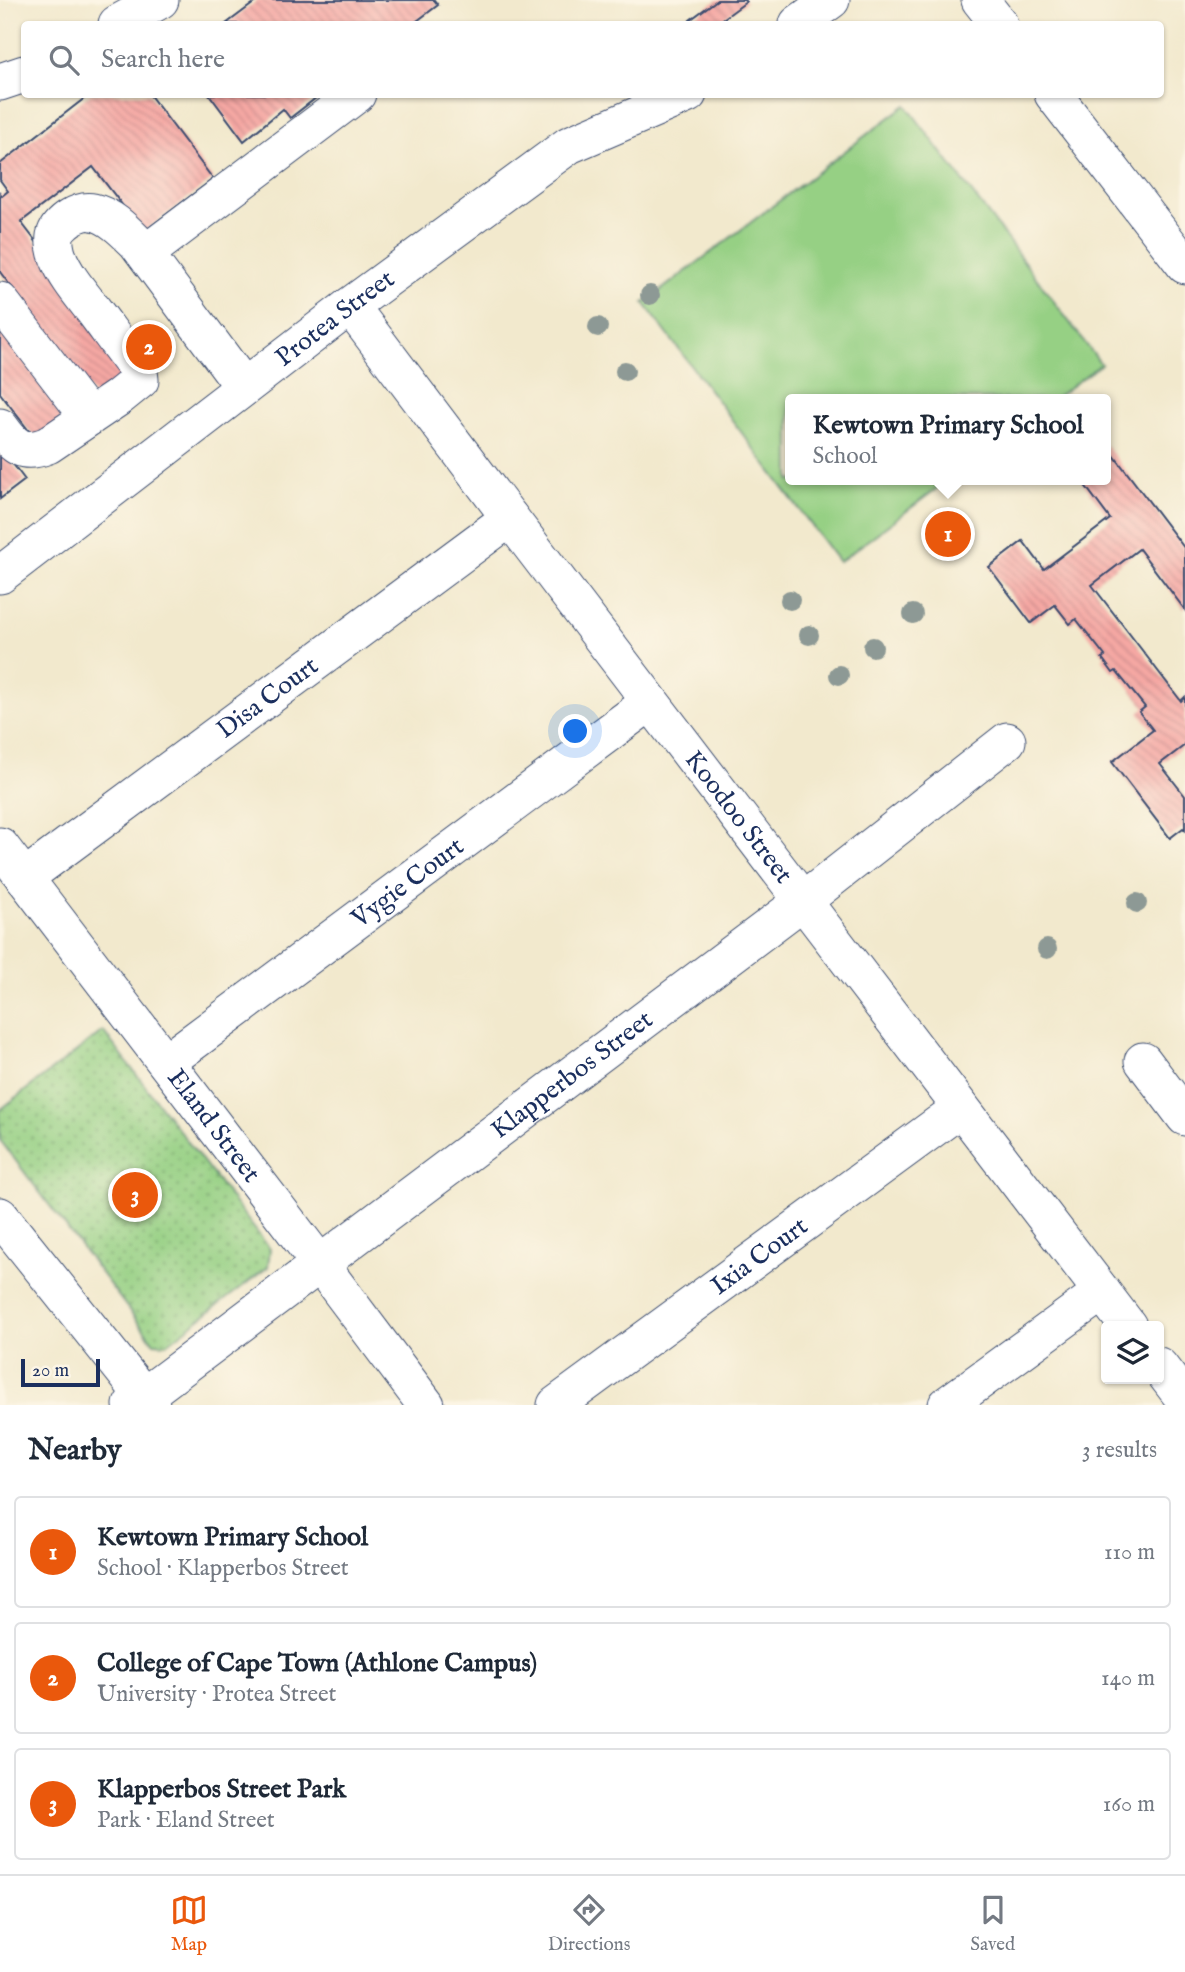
<!DOCTYPE html>
<html lang="en">
<head>
<meta charset="utf-8">
<style>
  body { margin:0; font-family:"IM FELL English",serif; background:#f6f6f7; color:#1f2937 }
  .controls { position:absolute; right:21px; bottom:21px; display:grid; overflow:hidden; border-radius:7px; box-shadow:0 2px 5px #0004 }
  .controls button { width:63px; height:63px; display:grid; place-items:center; padding:0; border:0; border-bottom:2px solid #e0e1e3; background:#fff; color:#1f2937; font:35px sans-serif }
  .scale { position:absolute; left:21px; bottom:18px; width:79px; box-sizing:border-box; padding-left:7px; border:4px solid #1b2f5e; border-top:0; font-size:19px; line-height:24px; white-space:nowrap; color:#1b2f5e; -webkit-text-stroke:5px #fcf5e5; paint-order:stroke }
  .you { position:absolute; left:576px; top:732px; width:24px; height:24px; margin:-18px; border:5px solid #fff; border-radius:50%; background:#1a73e8; box-shadow:0 0 0 10px #1a73e833 }
  .badge { display:grid; place-items:center; width:46px; height:46px; border-radius:50%; background:#ea580c; color:#fff; font-size:23px; font-weight:700 }
  .pin { position:absolute; translate:-50% -50%; border:4px solid #fff; box-shadow:0 2px 7px #0006 }
  .popup { position:absolute; left:785px; top:394px; width:326px; height:91px; box-sizing:border-box; display:grid; place-content:center; border-radius:7px; background:#fff; filter:drop-shadow(0 2px 5px #0005); font-size:23px; white-space:nowrap; color:#747a83 }
  .popup b { font-size:26px; color:#1f2937 }
  .popup::after { content:''; position:absolute; left:50%; top:100%; margin-left:-14px; border:14px solid transparent; border-top-color:#fff }
  .list { margin:0; padding:0; list-style:none }
  h2 { display:flex; justify-content:space-between; align-items:center; height:91px; margin:0; padding:0 28px; font-size:30px }
  h2 small { font-size:23px; font-weight:400; color:#747a83 }
  .list li { display:grid; grid-template-columns:46px 1fr auto; gap:21px; align-items:center; box-sizing:border-box; height:112px; margin:0 14px 14px; padding:0 14px; border:2px solid #e0e1e3; border-radius:7px }
  .list b { display:block; font-size:26px; white-space:nowrap }
  .list p { margin:0; font-size:23px; white-space:nowrap; color:#747a83 }
  .list em { font-size:23px; font-style:normal; color:#747a83 }
  .icon { flex:none; width:38px; height:38px; fill:none; stroke:currentColor; stroke-width:2; stroke-linecap:round; stroke-linejoin:round }
  .map { position:relative; flex:none; width:1185px; height:1405px; overflow:hidden }
  .search { position:absolute; background:#fff; box-shadow:0 2px 5px #0004; left:21px; right:21px; top:21px; height:77px; display:flex; align-items:center; gap:18px; box-sizing:border-box; padding:0 24px; border-radius:7px; color:#747a83; font-size:26px }
  .sheet { height:469px; background:#fff }
  nav { display:flex; justify-content:space-around; align-items:center; box-sizing:border-box; height:98px; border-top:2px solid #e0e1e3; background:#fff; font-size:19px; color:#747a83 }
  nav a { display:grid; justify-items:center; gap:4px }
  nav .on { color:#ea580c }
  .map>svg:first-child { display:block }
  .grass { fill:#96d084; stroke:#588071; stroke-width:2 }
  .park { fill:url(#park-dots); stroke:#588071; stroke-width:2 }
  .building { fill:url(#building-back-hatch) }
  .lines { fill:none; stroke-linecap:round; stroke-linejoin:round }
  .minor-casing { stroke:#3b4b6f; stroke-width:39 }
  .minor { stroke:#fff; stroke-width:37 }
  .tree { fill:#8d9995 }
  .labels { text-anchor:middle; dominant-baseline:central; stroke-width:5; stroke-linejoin:round; paint-order:stroke }
  .street-label { font-size:26px; fill:#1b2f5e; stroke:#fcf5e5 }
</style>
</head>
<body>
<div class="map">
<svg width="1185" height="1405" viewBox="0 0 1185 1405">
  <defs>
    <pattern id="park-dots" width="8" height="8" patternUnits="userSpaceOnUse" patternTransform="scale(1.75)"><rect width="8" height="8" fill="#96d084"/><path d="M2 2h.1M6 6h.1" fill="none" stroke="#7aa96f" stroke-width="1.8" stroke-linecap="round"/></pattern>
    <pattern id="building-back-hatch" width="6" height="6" patternUnits="userSpaceOnUse" patternTransform="scale(1.75)"><rect width="6" height="6" fill="#f5a7a3"/><path d="M-1 5l2 2M0 0l6 6M5-1l2 2" fill="none" stroke="#d1908f"/></pattern>
  </defs>
  <rect width="100%" height="100%" fill="#fcf5e5"/>
  <filter id="ink" filterUnits="userSpaceOnUse"><feTurbulence type="fractalNoise" baseFrequency=".0143" numOctaves="2"/><feDisplacementMap in="SourceGraphic" scale="14" xChannelSelector="R" yChannelSelector="G"/><feConvolveMatrix kernelMatrix="1 2 1 2 8 2 1 2 1" color-interpolation-filters="sRGB"/></filter>
  <filter id="wash" filterUnits="userSpaceOnUse"><feTurbulence type="fractalNoise" baseFrequency=".00686" numOctaves="4" result="noise"/><feDisplacementMap in="SourceGraphic" scale="28" xChannelSelector="R" yChannelSelector="G"/><feGaussianBlur stdDeviation="1.57" result="paint"/><feColorMatrix in="noise" values="0 0 0 0 0 0 0 0 0 0 0 0 0 0 0 0 0 1.4 0 .05"/><feComposite in="paint" operator="in"/></filter>
  <g filter="url(#wash)">
    <rect width="100%" height="100%" fill="#f2e9cd"/>
    <path class="grass" d="M906,105L1101,364L1054,399H790V480H948L839,562L644,303Z"/>
    <path class="park" d="M103,1031L270,1249L268,1267L167,1344L154,1343L0,1140V1110Z"/>
    <g id="blocks">
      <path class="building" d="M258,0H434L438,5L413,24H226Z
        M717,0H744L746,2L716,24H693L690,20Z
        M90,94H149L213,179L143,232L93,167L21,222L139,376L101,405L0,272V193L2,196L8,191L0,180V164Z
        M209,94H321L290,118L283,109L244,141Z
        M0,327L67,415L36,440L0,393Z
        M1106,445L1185,549V610L1139,549L1092,585L1181,701L1185,697V745L1160,764L1185,796V830L1183,828L1170,838L1112,762L1153,730L1139,712L1145,707L1116,671L1113,673L1102,658L1105,656L1076,619L1070,624L1055,605L1031,623L989,567L1023,541L1044,569L1110,519L1081,480H1106Z
        M0,447L25,480L0,499Z"/>
    </g>
  </g>
  <g filter="url(#ink)">
    <use href="#blocks" fill-opacity="0" stroke="#3b4b6f" stroke-width="2"/>
    <g class="lines">
      <defs>
        <g id="minor">
          <path d="M980,0L999,24"/>
          <path d="M117,24L160,0"/>
          <path d="M798,24L831,0"/>
          <path d="M0,82L24,74"/>
          <path d="M1053,94L1185,265"/>
          <path d="M146,253L357,94"/>
          <path d="M0,301L89,417"/>
          <path id="s1" d="M350,306L510,518L1128,1326"/>
          <path d="M0,427C15,448 23,455 48,445L119,397L140,380L139,371C124,352 109,331 94,311C81,294 66,277 58,257C56,252 54,242 55,236C58,222 80,209 93,212C111,216 125,231 137,243L244,387"/>
          <path id="s2" d="M0,575L350,306L569,145L688,94"/>
          <path id="s3" d="M0,846L320,1264L426,1405"/>
          <path id="s4" d="M24,878L510,518"/>
          <path d="M1143,1061L1185,1117"/>
          <path id="s5" d="M166,1062L650,702"/>
          <path d="M0,1216L151,1405"/>
          <path d="M1159,1366L1185,1400"/>
          <path id="s6" d="M132,1405L803,901L1007,741"/>
          <path id="s7" d="M556,1405L961,1108"/>
          <path d="M947,1405L1102,1292"/>
        </g>
      </defs>
      <use href="#minor" class="minor-casing"/>
      <use href="#minor" class="minor"/>
    </g>
    <g class="tree">
      <circle cx="650" cy="295" r="10"/>
      <circle cx="598" cy="327" r="10"/>
      <circle cx="625" cy="371" r="10"/>
      <circle cx="790" cy="600" r="10"/>
      <circle cx="913" cy="614" r="10"/>
      <circle cx="809" cy="635" r="10"/>
      <circle cx="873" cy="647" r="10"/>
      <circle cx="839" cy="675" r="10"/>
      <circle cx="1137" cy="903" r="10"/>
      <circle cx="1047" cy="949" r="10"/>
    </g>
  </g>
  <g class="labels">
    <g class="street-label">
      <text stroke="none"><textPath href="#s2" startOffset="422">Protea Street</textPath></text>
      <text stroke="none"><textPath href="#s4" startOffset="303">Disa Court</textPath></text>
      <text stroke="none"><textPath href="#s1" startOffset="642">Koodoo Street</textPath></text>
      <text stroke="none"><textPath href="#s5" startOffset="301">Vygie Court</textPath></text>
      <text stroke="none"><textPath href="#s6" startOffset="550">Klapperbos Street</textPath></text>
      <text stroke="none"><textPath href="#s3" startOffset="352">Eland Street</textPath></text>
      <text stroke="none"><textPath href="#s7" startOffset="252">Ixia Court</textPath></text>
    </g>
  </g>
</svg>
<div class="controls">
<button><svg class="icon" aria-label="layers" viewBox="0 0 24 24"><path d="M12 4l9 5-9 5-9-5zM3 14l9 5 9-5"/></svg></button>
</div>
<div class="scale">20 m</div>
<div class="you"></div>
<div class="pin badge" style="left:948px;top:534px">1</div>
<div class="popup"><b>Kewtown Primary School</b>School</div>
<div class="pin badge" style="left:149px;top:347px">2</div>
<div class="pin badge" style="left:135px;top:1195px">3</div>
<div class="search"><svg class="icon" aria-label="search" viewBox="0 0 24 24"><circle cx="10" cy="10" r="6"/><path d="M15 15l6 6"/></svg>Search here</div>
</div>
<section class="sheet">
<h2>Nearby<small>3 results</small></h2>
<ul class="list">
<li><span class="badge">1</span><div><b>Kewtown Primary School</b><p>School · Klapperbos Street</p></div><em>110 m</em></li>
<li><span class="badge">2</span><div><b>College of Cape Town (Athlone Campus)</b><p>University · Protea Street</p></div><em>140 m</em></li>
<li><span class="badge">3</span><div><b>Klapperbos Street Park</b><p>Park · Eland Street</p></div><em>160 m</em></li>
</ul>
</section>
<nav>
<a class="on"><svg class="icon" aria-label="map" viewBox="0 0 24 24"><path d="M3 6l6-2 6 2 6-2v14l-6 2-6-2-6 2zM9 4v14M15 6v14"/></svg>Map</a>
<a><svg class="icon" aria-label="directions" viewBox="0 0 24 24"><path d="M12 3l9 9-9 9-9-9zM9 14v-3h6M13 9l2 2-2 2"/></svg>Directions</a>
<a><svg class="icon" aria-label="saved" viewBox="0 0 24 24"><path d="M7 4h10v16l-5-4-5 4z"/></svg>Saved</a>
</nav>
</body>
</html>
